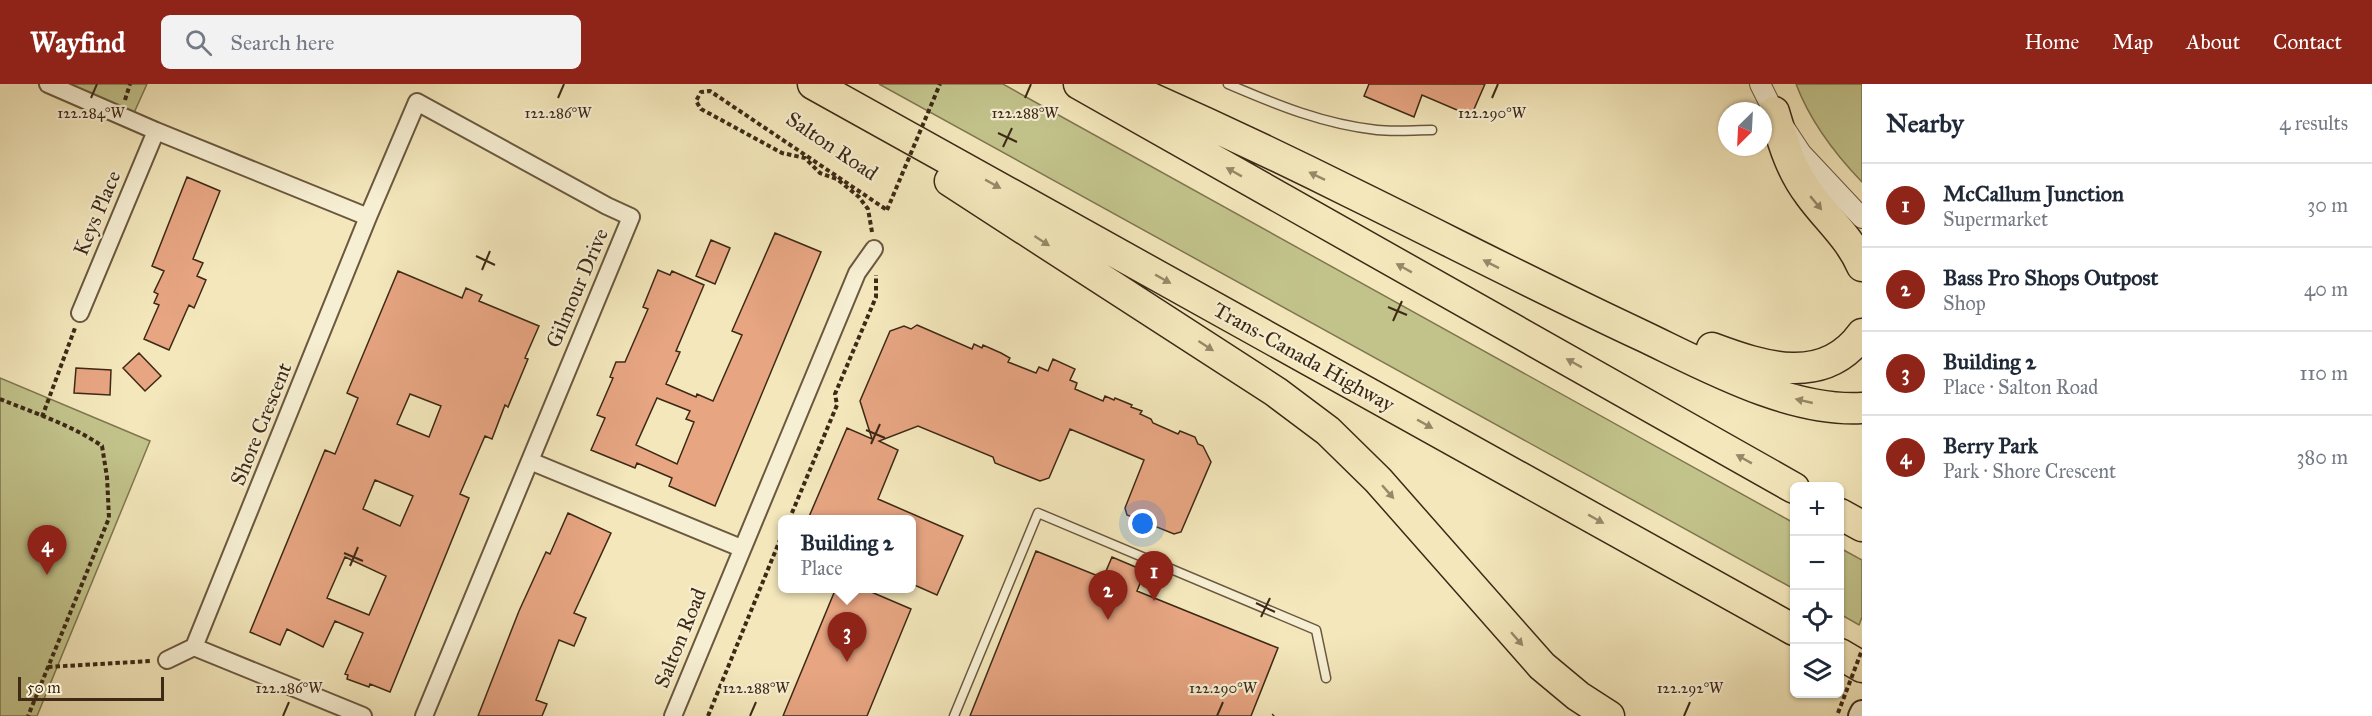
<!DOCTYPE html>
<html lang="en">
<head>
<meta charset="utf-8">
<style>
  body { margin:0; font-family:"IM FELL Great Primer",serif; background:#f2f2f3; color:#1f2937 }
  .controls { position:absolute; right:18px; bottom:18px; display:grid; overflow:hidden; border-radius:9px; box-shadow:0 2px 4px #0004 }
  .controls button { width:54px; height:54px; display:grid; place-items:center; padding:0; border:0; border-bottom:2px solid #e0e1e3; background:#fff; color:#1f2937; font:30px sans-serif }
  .compass { position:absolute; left:1718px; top:18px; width:54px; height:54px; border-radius:50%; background:#fff; box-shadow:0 2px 4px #0004; rotate:204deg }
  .scale { position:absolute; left:18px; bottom:15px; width:146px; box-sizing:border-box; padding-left:6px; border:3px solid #3d2916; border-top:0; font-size:16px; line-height:21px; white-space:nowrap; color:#3d2916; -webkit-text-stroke:4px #f7efd3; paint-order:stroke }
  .you { position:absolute; left:1143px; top:440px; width:21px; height:21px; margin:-15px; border:4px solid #fff; border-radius:50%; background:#1a73e8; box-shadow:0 0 0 9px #1a73e833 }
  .badge { display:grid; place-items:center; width:39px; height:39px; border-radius:50%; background:#8f2418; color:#fff; font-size:20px; font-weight:700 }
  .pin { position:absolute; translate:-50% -50px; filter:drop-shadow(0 2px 3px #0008) }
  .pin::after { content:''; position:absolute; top:32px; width:21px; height:18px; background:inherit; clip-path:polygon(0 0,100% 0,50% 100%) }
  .popup { position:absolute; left:778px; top:431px; width:138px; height:78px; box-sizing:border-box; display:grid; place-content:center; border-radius:9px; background:#fff; filter:drop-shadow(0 2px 4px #0005); font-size:20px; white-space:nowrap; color:#747a83 }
  .popup b { font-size:22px; color:#1f2937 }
  .popup::after { content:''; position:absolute; left:50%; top:100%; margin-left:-12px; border:12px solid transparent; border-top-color:#fff }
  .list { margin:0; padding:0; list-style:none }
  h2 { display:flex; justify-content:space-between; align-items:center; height:78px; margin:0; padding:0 24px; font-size:26px }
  h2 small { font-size:20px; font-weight:400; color:#747a83 }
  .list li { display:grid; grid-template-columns:39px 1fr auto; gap:18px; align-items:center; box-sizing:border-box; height:84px; padding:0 24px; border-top:2px solid #e0e1e3 }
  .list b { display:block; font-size:22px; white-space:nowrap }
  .list p { margin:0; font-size:20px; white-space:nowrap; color:#747a83 }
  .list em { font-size:20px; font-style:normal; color:#747a83 }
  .icon { flex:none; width:33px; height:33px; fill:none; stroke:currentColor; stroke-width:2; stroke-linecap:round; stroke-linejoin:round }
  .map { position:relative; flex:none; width:1862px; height:632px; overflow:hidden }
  header { display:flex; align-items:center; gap:36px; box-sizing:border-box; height:84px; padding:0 30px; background:#8f2418; color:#fff }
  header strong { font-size:28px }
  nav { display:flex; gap:33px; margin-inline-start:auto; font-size:21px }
  .search { width:420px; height:54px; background:#f2f2f3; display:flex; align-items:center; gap:15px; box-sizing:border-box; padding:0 21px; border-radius:9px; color:#747a83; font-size:22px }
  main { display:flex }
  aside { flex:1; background:#fff }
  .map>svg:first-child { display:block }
  .green { fill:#c2c38b; stroke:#807650; stroke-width:1.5 }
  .building { fill:#e7a582; stroke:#3d2916; stroke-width:1.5; fill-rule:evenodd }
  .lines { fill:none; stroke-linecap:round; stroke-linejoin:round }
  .service-casing { stroke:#6a583f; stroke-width:11 }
  .minor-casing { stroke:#6a583f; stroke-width:20 }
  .tertiary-casing { stroke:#6a583f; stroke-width:22 }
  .secondary-casing { stroke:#3d2916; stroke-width:26 }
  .motorway-casing { stroke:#3d2916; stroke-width:33 }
  .path { stroke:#3d2916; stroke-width:4; stroke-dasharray:4.5 3; stroke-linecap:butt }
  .service { stroke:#f7efd3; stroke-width:8 }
  .minor { stroke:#f7efd3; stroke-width:16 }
  .tertiary { stroke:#f7efd3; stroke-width:20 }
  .secondary { stroke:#f7efd3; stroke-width:22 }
  .motorway { stroke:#f3e7bb; stroke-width:30 }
  .path-bridge { stroke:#3d2916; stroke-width:4; stroke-dasharray:4.5 3; stroke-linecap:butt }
  .oneway { fill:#988868 }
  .ticks { fill:none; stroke:#3d2916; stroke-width:2 }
  .labels { text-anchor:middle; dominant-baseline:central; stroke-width:4.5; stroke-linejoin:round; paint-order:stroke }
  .street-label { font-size:21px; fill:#3d2916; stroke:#f7efd3 }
  .ticks-label { font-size:15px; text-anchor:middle; fill:#3d2916; stroke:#f7efd3; stroke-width:4.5; stroke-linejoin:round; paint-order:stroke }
</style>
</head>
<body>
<header>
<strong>Wayfind</strong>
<div class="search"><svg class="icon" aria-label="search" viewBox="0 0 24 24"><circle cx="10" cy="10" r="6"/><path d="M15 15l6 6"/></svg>Search here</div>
<nav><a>Home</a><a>Map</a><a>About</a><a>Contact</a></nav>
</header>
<main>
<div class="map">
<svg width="1862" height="632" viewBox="0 0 1862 632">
  <rect width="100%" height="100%" fill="#f3e7bb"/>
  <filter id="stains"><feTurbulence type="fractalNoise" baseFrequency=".00333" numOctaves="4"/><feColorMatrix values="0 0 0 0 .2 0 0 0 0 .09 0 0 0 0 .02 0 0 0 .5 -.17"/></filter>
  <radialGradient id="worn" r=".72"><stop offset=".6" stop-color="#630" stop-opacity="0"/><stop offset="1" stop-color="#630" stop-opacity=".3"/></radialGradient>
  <path class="green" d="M57,0H147L133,31Z
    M879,0H1003L1035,18L1794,439V505Z
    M1796,0H1862V98C1835,70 1810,37 1796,0Z
    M0,294L150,357L37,632H0Z
    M1840,464L1862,476V533L1859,541L1840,530Z"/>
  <path class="building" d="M1369,0H1485L1471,32L1422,11L1414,33L1364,12Z
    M187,93L220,107L193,175L203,179L197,192L206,196L194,224L189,221L169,266L144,255L159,221L154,219L158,210L154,208L164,187L152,182Z
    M775,149L821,168L715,422L669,402L672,394L637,379L635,384L591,366L605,334L597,331L613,294L610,293L616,278H625L648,225L643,223L658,186L670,191L672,187L704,201L676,267L680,268L666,300L696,313L697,310L713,317L742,251L732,247ZM657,314L690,327L686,335L694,338L677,380L636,361Z
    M711,156L730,164L715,200L696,192Z
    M398,187L462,214L466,204L482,211L479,217L539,242L525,274L528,275L508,323L505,321L492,355L485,352L460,410L469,414L390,608L370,600L369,603L347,595L348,591L345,590L363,549L335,537L323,563L287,545L280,561L250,548L325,366L335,370L358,314L347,309ZM410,310L441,322L429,353L397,340ZM375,396L413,412L400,442L363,425ZM345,473L386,492L369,531L327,514Z
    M917,241L972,265L974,260L982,264L983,261L1001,269L1010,274L1008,278L1036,289L1039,283L1048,287L1053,275L1075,285L1070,296L1077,299L1075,305L1103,317L1105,312L1114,316L1115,314L1132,321L1131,323L1142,327L1140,330L1151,335L1153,339L1178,350L1180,347L1195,353L1198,360L1203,362L1211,378L1181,448L1174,450L1127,431L1125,424L1144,376L1070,345L1049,394L1040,397L995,379L993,373L918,342L879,357L898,366L878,415L963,452L937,511L912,500V435H808L847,344L872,355L860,317L890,247L904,242L911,245Z
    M139,269L161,292L145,307L123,284Z
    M76,284L111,286L110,311L74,309Z
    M568,429L611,449L574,529L586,534L574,562L559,556L536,616L547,620L542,632H478L519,527L546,468L550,470Z
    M1036,467L1103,494L1112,473L1145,487L1137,507L1278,564L1251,632H970Z
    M836,504H862L911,525L867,632H783Z"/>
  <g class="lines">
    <defs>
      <path id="service" d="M1228,0C1277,21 1323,40 1377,46C1395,48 1414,46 1432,46
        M954,632L1038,429L1316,546L1326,594"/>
      <path id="minor" d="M48,0L156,47L368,133
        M80,229L156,47
        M530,377L741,464
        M167,576L194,563
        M363,632L194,563L368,133L417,18L607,122L631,133L424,632
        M673,632L857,189L874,165"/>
      <path id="tertiary" d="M1760,0L1774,28L1801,69L1862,134"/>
      <path id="secondary" d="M1860,632L1862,628"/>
      <path id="motorway" d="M813,0L1794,546
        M1079,0L1794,404
        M1119,0C1197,34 1274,70 1350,108C1448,156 1544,206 1643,252C1708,283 1789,328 1862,324
        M1774,28C1783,58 1790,85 1809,110C1827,135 1850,154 1862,182
        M950,97L1276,308L1328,347L1378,396L1542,582L1578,612L1609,632
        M1712,264C1763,283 1824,303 1862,250
        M1840,430L1862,442
        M1840,570L1862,583"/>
    </defs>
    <use href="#service" class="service-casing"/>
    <use href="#minor" class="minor-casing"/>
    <use href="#tertiary" class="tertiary-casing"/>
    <use href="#secondary" class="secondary-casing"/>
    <use href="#motorway" class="motorway-casing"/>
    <path class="path" d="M125,16L130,0
      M872,148L868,125L859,113L837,95L820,89L805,74L782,69L701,25L696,17L701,8L710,7L887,126
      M0,315C34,329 72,341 102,362L107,393L109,434L28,632
      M42,333L75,244
      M789,436L837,321L835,310L876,213V191
      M48,583L151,577
      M708,632L782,451
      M1273,632L1274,631"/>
    <use href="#service" class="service"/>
    <use href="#minor" class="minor"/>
    <use href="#tertiary" class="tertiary"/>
    <use href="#secondary" class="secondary"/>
    <use href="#motorway" class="motorway"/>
    <path class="path-bridge" d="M887,126L940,0
      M1838,629L1862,566"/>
  </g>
  <defs><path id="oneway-solid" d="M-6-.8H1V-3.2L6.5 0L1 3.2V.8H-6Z" transform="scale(1.5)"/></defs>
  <g class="oneway">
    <use href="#oneway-solid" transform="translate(1234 88) rotate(-151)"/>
    <use href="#oneway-solid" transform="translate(1317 92) rotate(-154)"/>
    <use href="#oneway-solid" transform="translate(993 100) rotate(29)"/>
    <use href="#oneway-solid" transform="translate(1816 119) rotate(50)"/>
    <use href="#oneway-solid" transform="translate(1042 157) rotate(33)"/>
    <use href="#oneway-solid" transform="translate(1491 180) rotate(-153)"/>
    <use href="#oneway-solid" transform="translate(1404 184) rotate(-151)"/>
    <use href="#oneway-solid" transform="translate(1163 195) rotate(29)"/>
    <use href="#oneway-solid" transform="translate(1206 262) rotate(33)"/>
    <use href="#oneway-solid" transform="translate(1574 279) rotate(-151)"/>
    <use href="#oneway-solid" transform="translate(1804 317) rotate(-167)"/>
    <use href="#oneway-solid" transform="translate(1425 340) rotate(29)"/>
    <use href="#oneway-solid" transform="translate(1744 375) rotate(-151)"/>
    <use href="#oneway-solid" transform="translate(1388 408) rotate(49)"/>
    <use href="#oneway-solid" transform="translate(1596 435) rotate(29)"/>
    <use href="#oneway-solid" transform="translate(1517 555) rotate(49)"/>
  </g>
  <path class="ticks" d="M91,14L97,0M558,14L564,0M1025,14L1031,0M1492,14L1498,0M998,49L1017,58M1003,63L1012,44M476,172L495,181M482,186L490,167M1388,223L1407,231M1393,237L1402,217M866,346L885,354M871,360L880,340M344,469L363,477M350,482L358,463M1256,519L1275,528M1261,533L1270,514M283,632L289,618M750,632L756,618M1217,632L1223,618M1684,632L1690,618"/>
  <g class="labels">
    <g class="street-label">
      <text transform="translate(832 62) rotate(34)">Salton Road</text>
      <text transform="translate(97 129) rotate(-67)">Keys Place</text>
      <text transform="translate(577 204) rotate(-67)">Gilmour Drive</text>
      <text transform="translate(1304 273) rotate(29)">Trans-Canada Highway</text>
      <text transform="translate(261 340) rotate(-68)">Shore Crescent</text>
      <text transform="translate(680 554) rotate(-68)">Salton Road</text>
    </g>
  </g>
  <g class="ticks-label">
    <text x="558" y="34">122.286°W</text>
    <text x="1025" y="34">122.288°W</text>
    <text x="1492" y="34">122.290°W</text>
    <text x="91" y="34">122.284°W</text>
    <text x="289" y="609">122.286°W</text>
    <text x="756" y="609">122.288°W</text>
    <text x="1223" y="609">122.290°W</text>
    <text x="1690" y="609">122.292°W</text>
  </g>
  <rect width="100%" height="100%" filter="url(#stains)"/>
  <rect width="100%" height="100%" fill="url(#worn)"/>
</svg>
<div class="controls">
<button>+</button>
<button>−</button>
<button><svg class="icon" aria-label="locate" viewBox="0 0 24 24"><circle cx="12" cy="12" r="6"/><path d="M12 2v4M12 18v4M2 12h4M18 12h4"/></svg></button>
<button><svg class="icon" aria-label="layers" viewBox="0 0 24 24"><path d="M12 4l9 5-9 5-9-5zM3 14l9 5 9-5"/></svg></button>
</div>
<svg class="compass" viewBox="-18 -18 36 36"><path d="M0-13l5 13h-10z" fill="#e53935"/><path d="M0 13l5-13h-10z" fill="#747a83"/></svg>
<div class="scale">50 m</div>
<div class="you"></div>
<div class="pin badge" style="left:1154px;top:517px">1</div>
<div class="pin badge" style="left:1108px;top:536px">2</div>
<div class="pin badge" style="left:847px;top:578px">3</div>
<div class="popup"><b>Building 2</b>Place</div>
<div class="pin badge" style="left:47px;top:491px">4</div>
</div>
<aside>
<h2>Nearby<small>4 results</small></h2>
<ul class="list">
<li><span class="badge">1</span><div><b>McCallum Junction</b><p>Supermarket</p></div><em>30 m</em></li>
<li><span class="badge">2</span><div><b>Bass Pro Shops Outpost</b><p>Shop</p></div><em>40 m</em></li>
<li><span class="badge">3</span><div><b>Building 2</b><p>Place · Salton Road</p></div><em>110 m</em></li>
<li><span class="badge">4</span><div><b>Berry Park</b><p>Park · Shore Crescent</p></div><em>380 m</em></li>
</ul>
</aside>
</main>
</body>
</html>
